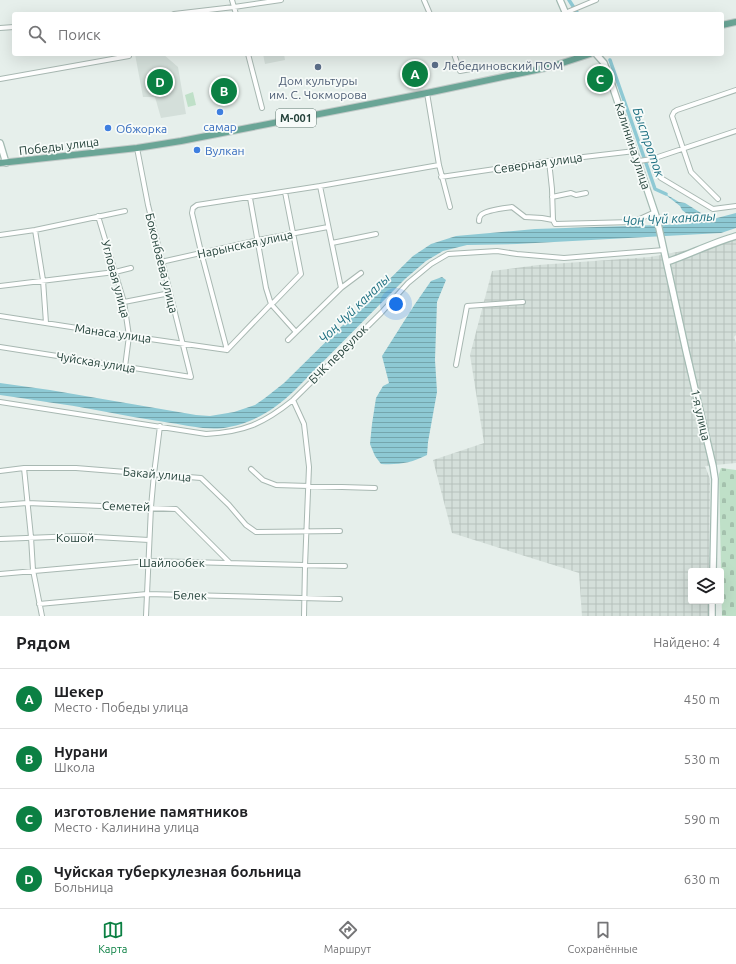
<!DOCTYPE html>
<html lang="ru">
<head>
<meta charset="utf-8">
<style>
  body { margin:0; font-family:Ubuntu,sans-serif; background:#f2f2f2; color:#202124 }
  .controls { position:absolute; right:12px; bottom:12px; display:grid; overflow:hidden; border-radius:4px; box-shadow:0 4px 16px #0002 }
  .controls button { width:36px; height:36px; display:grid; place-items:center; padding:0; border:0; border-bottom:1px solid #e0e0e0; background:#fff; color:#202124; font:20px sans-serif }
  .you { position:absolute; left:396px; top:304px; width:14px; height:14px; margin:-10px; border:3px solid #fff; border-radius:50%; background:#1a73e8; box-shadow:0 0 0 6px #1a73e833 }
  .badge { display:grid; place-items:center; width:26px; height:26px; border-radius:50%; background:#0b8043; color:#fff; font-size:13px; font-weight:700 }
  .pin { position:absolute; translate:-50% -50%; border:2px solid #fff; box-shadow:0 1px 4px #0006 }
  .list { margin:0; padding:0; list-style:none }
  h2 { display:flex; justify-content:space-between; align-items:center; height:52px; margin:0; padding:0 16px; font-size:17px }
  h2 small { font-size:13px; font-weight:400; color:#757577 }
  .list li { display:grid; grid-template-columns:26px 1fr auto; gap:12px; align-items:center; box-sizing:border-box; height:60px; padding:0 16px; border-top:1px solid #e0e0e0 }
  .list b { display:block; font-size:15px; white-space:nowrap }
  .list p { margin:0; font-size:13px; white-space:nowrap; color:#757577 }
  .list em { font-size:13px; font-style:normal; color:#757577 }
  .icon { flex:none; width:22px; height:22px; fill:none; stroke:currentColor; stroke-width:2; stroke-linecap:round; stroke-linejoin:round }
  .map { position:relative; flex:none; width:736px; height:616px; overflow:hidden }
  .search { position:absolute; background:#fff; box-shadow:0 4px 16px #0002; left:12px; right:12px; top:12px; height:44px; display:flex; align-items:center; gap:10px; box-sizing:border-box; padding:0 14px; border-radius:4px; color:#757577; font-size:15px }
  .sheet { height:292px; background:#fff }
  nav { display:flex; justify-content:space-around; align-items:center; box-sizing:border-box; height:56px; border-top:1px solid #e0e0e0; background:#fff; font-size:11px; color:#757577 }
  nav a { display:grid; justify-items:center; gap:2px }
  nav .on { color:#0b8043 }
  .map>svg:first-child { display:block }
  .built { fill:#d4dfda }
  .industrial { fill:url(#industrial-grid) }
  .cemetery { fill:url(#cemetery-stones) }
  .pitch { fill:#bfe0c8 }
  .water { fill:url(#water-rules) }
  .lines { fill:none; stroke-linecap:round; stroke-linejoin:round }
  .canal { stroke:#8ec9d4; stroke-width:3.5 }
  .street-casing { stroke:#a8b8b2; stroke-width:6 }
  .secondary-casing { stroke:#a4bbb3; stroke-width:8 }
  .primary-casing { stroke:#c2cac8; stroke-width:8 }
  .street { stroke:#fff; stroke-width:4 }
  .secondary { stroke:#fff; stroke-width:5.5 }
  .primary { stroke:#6aa596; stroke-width:6 }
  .service-dot { fill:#5c6f8a; stroke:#f7fbf9; stroke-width:1.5 }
  .shop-dot { fill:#3f7fe0; stroke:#f7fbf9; stroke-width:1.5 }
  .labels { text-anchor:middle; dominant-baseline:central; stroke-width:3.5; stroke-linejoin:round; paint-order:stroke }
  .shield { fill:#f7fbf9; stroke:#637a73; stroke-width:1 }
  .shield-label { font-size:11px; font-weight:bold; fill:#24423a }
  .service-label { font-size:12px; fill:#4e5e75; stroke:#f7fbf9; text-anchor:start }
  .shop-label { font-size:12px; fill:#366cbe; stroke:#f7fbf9; text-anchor:start }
  .street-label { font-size:12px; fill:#24423a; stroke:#f7fbf9 }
  .water-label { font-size:13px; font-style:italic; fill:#1c6f80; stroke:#f7fbf9 }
</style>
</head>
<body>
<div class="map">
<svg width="736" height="616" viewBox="0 0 736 616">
  <defs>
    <pattern id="industrial-grid" width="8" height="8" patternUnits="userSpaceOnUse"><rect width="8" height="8" fill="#d4dfda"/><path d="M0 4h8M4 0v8" fill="none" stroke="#b6c1bc"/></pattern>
    <pattern id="cemetery-stones" width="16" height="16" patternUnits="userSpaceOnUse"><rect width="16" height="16" fill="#bfe0c8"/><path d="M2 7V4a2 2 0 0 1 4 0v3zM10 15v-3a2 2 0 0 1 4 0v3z" fill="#a4c1ad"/></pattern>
    <pattern id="water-rules" width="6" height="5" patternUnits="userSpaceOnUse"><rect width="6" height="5" fill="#8ec9d4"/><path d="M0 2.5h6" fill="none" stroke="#74a5ad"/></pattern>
  </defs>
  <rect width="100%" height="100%" fill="#e6efeb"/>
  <path class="built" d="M135,54H163L178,67L186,114L161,118L155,97H143Z
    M263,54H284L285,60L265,64Z
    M226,85L227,96L221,98L220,86Z"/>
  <path class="industrial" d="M736,239V335L734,337L736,343V463L705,466L710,479L709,571H691V601H708V616H582L579,573L452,533L433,460L484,443L470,355L492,271L538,265L650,257L715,245Z"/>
  <path class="cemetery" d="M721,468L736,470V616H722L719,474Z"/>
  <path class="pitch" d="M193,92L196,105L188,107L185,95Z"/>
  <path class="water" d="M662,192L679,202L685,203L709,218H717L736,213V228L721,233L517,244L467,245L443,251L426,261L405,279L294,391C275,409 255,422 229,427C210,431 190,426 171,423C146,419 121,415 96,410C65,404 32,400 0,395V383L50,390L196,415L210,416L234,412L255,405L265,398L284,383L413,256L431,244L456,236L535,229L689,224L692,222L691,217L682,210L680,206Z
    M442,277L446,280L437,302L435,360L437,392L428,442L427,455C411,463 399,465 381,464L375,456L370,444L372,424L376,398L383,386L389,383L382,356L415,304L431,281Z"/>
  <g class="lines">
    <path class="canal" d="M569,0L578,14
      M610,60L655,189L666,194"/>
    <defs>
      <path id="street" d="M232,0L236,14
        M424,0L430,14
        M565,13L596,0
        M174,14L234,7L281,0
        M0,28L14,27
        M248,54L262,108
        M454,54L460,71L476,68
        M0,79L129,56
        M427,93L439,165L450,207
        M652,159L656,173L661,178L713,209L736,206
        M549,161L552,189L553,220L555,224L633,222L655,212
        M639,161L652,159L736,131
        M441,177L549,161L635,151
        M320,186L341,288
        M552,197L571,193L576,195L586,193
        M250,198L266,288L271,304L274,302L301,274L285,192
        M718,199L691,172L672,116L674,112L677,110L736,90
        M98,216L124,302L129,336L125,367
        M479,221C479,220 479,217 481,215C485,210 505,208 512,207L525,217L542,218L553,220
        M35,230L43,280L46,323
        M0,235L35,230L125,211
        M332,243L376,234
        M161,262L258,240L328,227
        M0,286L115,272L131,268
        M124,302L170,293
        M0,316L129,336L227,350
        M288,340L341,288L361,273
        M0,347L191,377L148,205L137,148
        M227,350L201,252L192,213L193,208L197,205L320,186L439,165
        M227,350L271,304L296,332
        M456,365L467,306L523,302
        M293,400L304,424L309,467L305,566L304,616
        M0,402L206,434C244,432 263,424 293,400L381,313L408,283L431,264L448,254L497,251L517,254L564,258L664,250
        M24,468L31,537L33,570L42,616
        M251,469L263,480L276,485L375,488
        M0,471L24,468H76L201,478L229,505L246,525L256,532L340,531
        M0,505L27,503L176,509L229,562
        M0,539L78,536L149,540
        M0,574L148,561L345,566
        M39,604L147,594L340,599
        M146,616L151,507L154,474L160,426"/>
      <path id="secondary" d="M560,0L566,14
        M596,54L604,63L609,76L657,219L686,351L713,466L715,479L713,571
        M0,143L6,163
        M667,262C690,254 712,243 736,236
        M712,616V601"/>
      <path id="primary" d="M722,25L736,22
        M0,163L137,148L181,141L427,93L550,67L590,54"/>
    </defs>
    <use href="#street" class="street-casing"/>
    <use href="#secondary" class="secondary-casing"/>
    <use href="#primary" class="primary-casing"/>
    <use href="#street" class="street"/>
    <use href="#secondary" class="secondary"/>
    <use href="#primary" class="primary"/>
  </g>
  <g class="service-dot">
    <circle cx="435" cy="65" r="4"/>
    <circle cx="318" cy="67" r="4"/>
  </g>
  <g class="shop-dot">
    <circle cx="220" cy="112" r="4"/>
    <circle cx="108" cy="128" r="4"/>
    <circle cx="197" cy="150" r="4"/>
  </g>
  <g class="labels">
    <rect class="shield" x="276" y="109" width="40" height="18" rx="3"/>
    <g class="shield-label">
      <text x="296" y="118">М-001</text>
    </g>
    <g class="service-label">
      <text x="443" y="65">Лебединовский ПОМ</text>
      <text x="318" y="80" text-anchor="middle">Дом культуры<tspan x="318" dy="14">им. С. Чокморова</tspan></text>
    </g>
    <g class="shop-label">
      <text x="220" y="126" text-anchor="middle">самар</text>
      <text x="116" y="128">Обжорка</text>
      <text x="205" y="150">Вулкан</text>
    </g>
    <g class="street-label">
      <text transform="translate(59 146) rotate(-7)">Победы улица</text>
      <text transform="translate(633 146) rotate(72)">Калинина улица</text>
      <text transform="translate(538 163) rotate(-8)">Северная улица</text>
      <text transform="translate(245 244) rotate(-12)">Нарынская улица</text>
      <text transform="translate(162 263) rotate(76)">Боконбаева улица</text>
      <text transform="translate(116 279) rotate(75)">Угловая улица</text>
      <text transform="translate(113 333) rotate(8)">Манаса улица</text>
      <text transform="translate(338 354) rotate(-45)">БЧК переулок</text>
      <text transform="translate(96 362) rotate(9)">Чуйская улица</text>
      <text transform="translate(701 415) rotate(77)">1-я улица</text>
      <text transform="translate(157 474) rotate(5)">Бакай улица</text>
      <text transform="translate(126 506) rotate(2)">Семетей</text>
      <text x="75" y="537">Кошой</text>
      <text x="172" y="562">Шайлообек</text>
      <text transform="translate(190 595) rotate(1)">Белек</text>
    </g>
    <g class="water-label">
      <text transform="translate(649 142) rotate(71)">Быстроток</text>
      <text transform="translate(669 218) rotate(-3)">Чоң Чүй каналы</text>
      <text transform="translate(354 308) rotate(-44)">Чоң Чүй каналы</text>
    </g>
  </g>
</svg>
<div class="controls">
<button><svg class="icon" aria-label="layers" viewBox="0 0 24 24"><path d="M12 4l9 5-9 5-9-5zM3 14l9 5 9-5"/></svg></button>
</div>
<div class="you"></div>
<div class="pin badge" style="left:415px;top:74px">A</div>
<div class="pin badge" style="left:224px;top:91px">B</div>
<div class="pin badge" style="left:600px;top:79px">C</div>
<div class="pin badge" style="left:160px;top:82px">D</div>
<div class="search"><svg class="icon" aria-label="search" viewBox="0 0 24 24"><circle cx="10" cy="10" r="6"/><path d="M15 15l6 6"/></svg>Поиск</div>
</div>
<section class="sheet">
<h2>Рядом<small>Найдено: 4</small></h2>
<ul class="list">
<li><span class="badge">A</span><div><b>Шекер</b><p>Место · Победы улица</p></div><em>450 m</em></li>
<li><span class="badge">B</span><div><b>Нурани</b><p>Школа</p></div><em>530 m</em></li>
<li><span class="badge">C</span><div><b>изготовление памятников</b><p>Место · Калинина улица</p></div><em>590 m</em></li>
<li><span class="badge">D</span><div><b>Чуйская туберкулезная больница</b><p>Больница</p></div><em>630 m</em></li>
</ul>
</section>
<nav>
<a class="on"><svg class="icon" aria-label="map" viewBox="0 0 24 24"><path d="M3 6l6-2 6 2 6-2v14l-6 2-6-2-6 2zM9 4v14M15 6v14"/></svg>Карта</a>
<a><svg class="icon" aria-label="directions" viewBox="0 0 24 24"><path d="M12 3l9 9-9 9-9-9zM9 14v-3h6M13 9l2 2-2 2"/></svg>Маршрут</a>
<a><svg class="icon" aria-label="saved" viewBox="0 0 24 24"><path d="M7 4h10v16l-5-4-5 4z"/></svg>Сохранённые</a>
</nav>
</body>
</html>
